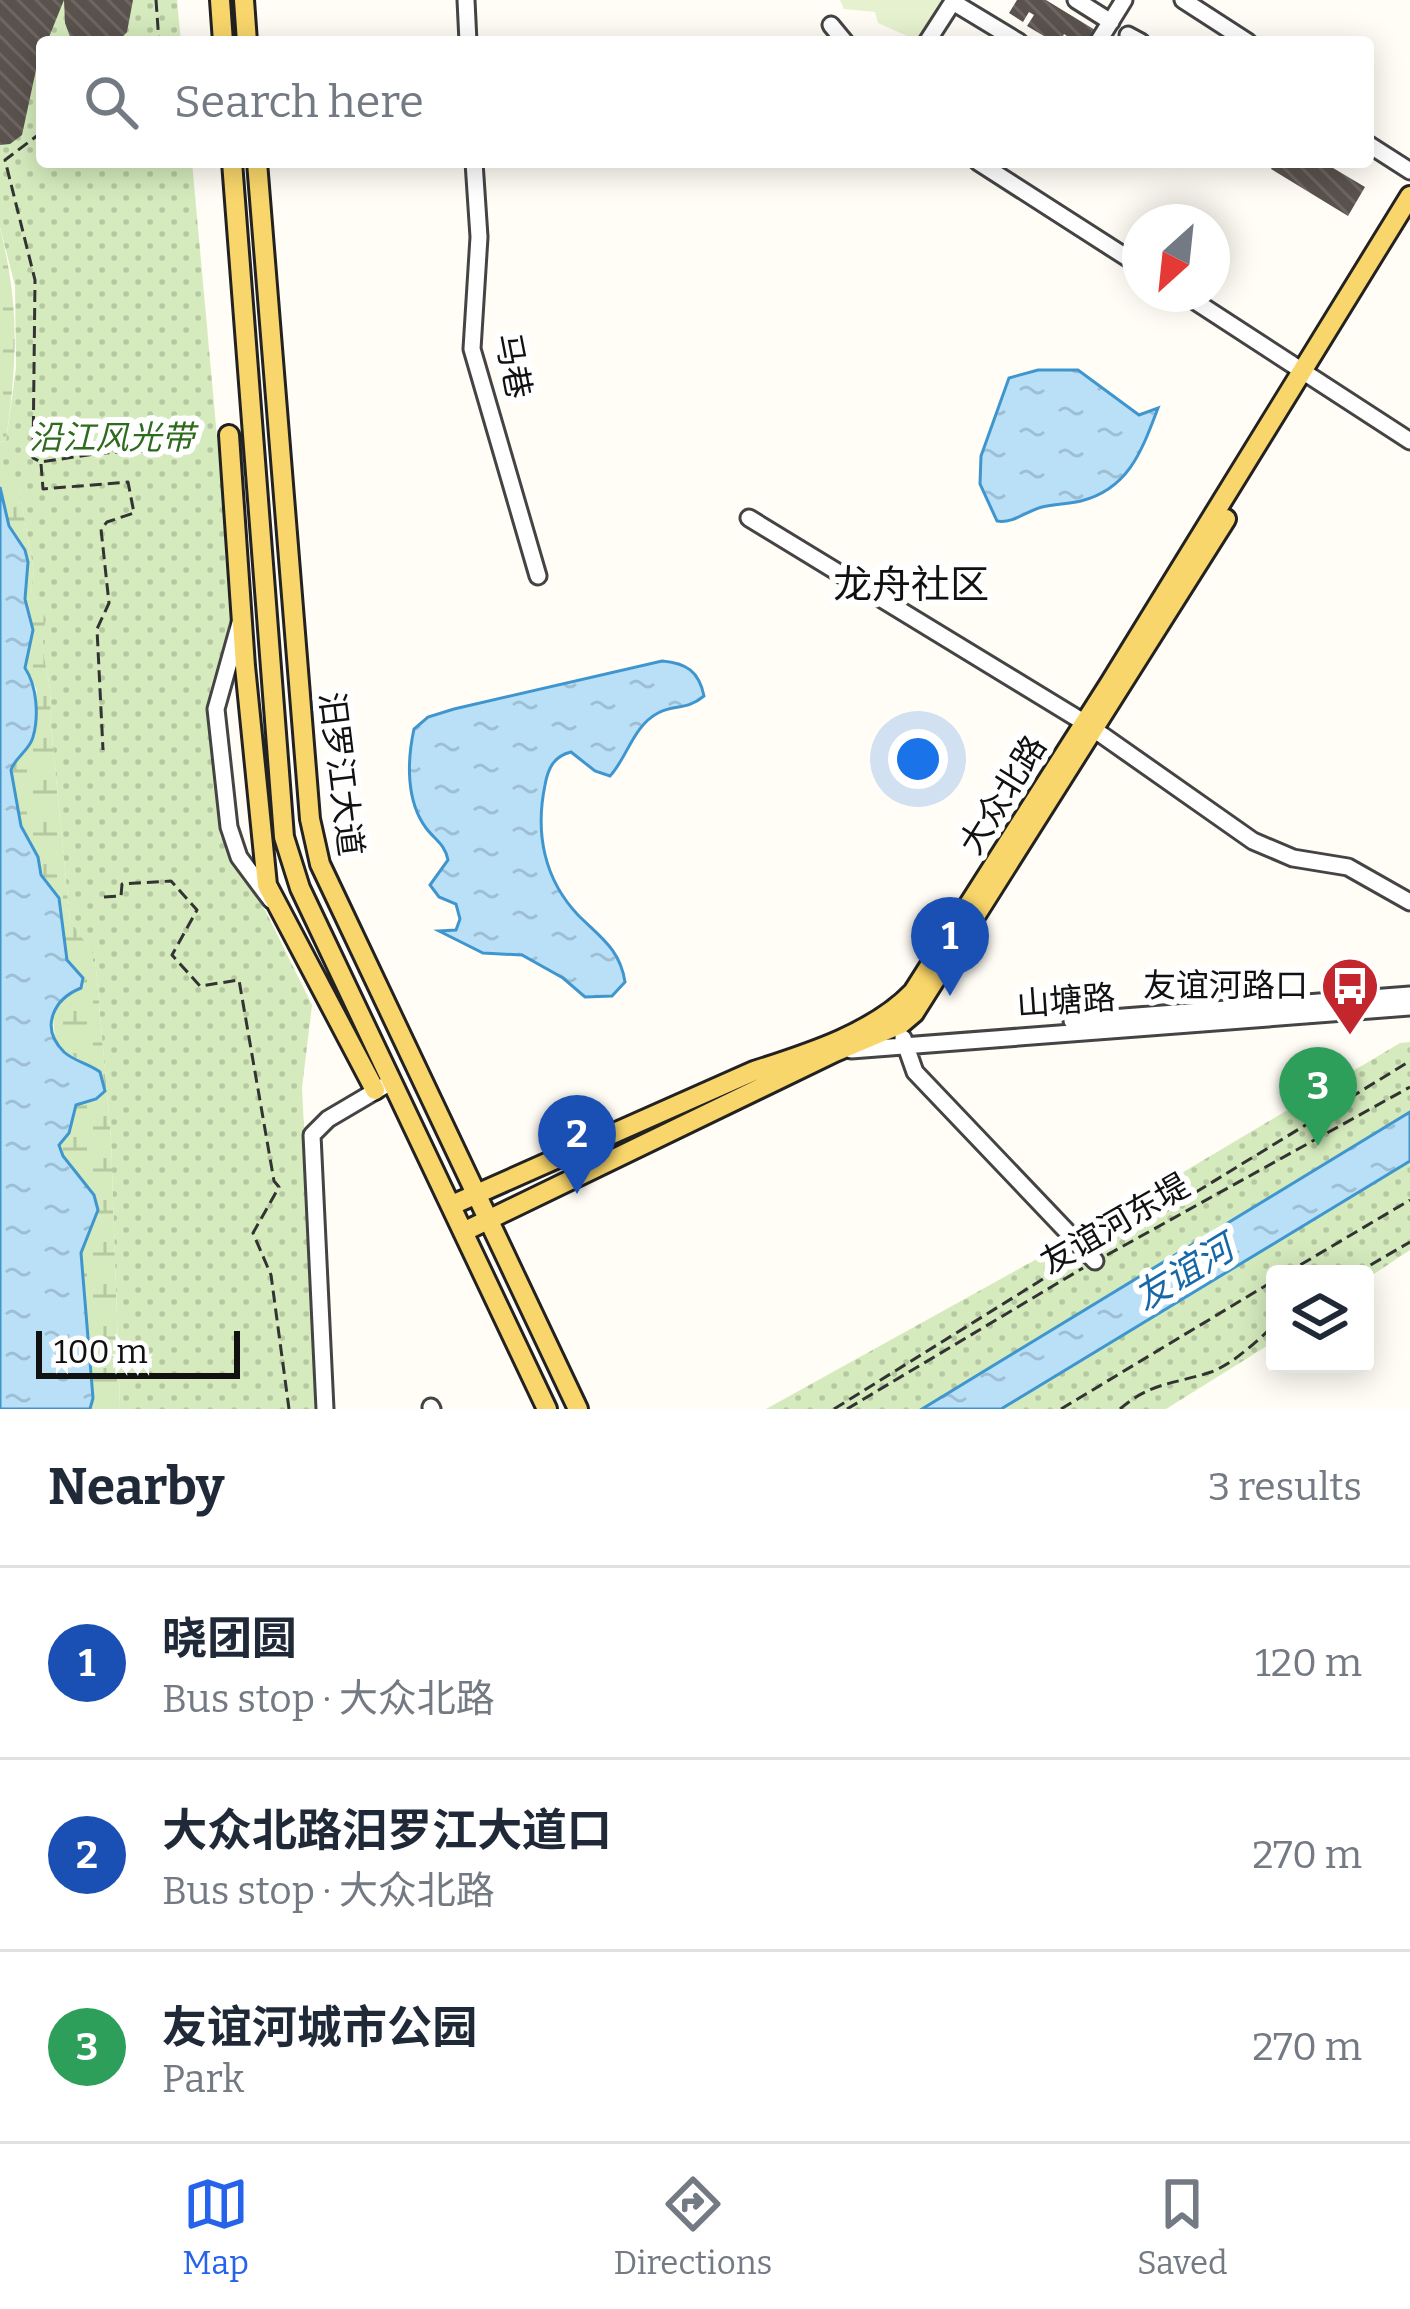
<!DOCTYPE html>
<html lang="en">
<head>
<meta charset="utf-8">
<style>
  body { margin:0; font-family:Bitter,"Noto Sans SC",serif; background:#f2f2f3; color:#1f2937 }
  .controls { position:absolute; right:36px; bottom:36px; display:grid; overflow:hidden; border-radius:12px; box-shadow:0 6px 30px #0003 }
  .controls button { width:108px; height:108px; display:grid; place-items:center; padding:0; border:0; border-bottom:3px solid #e0e1e3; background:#fff; color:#1f2937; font:60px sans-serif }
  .compass { position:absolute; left:1122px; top:204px; width:108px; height:108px; border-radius:50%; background:#fff; box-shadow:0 6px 30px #0003; rotate:207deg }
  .scale { position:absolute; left:36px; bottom:30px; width:204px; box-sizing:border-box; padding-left:12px; border:6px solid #111; border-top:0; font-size:33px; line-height:42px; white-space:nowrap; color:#111; -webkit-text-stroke:9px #fff; paint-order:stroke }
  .you { position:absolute; left:918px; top:759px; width:42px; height:42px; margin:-30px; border:9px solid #fff; border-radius:50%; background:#1a73e8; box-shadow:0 0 0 18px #1a73e833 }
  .badge { display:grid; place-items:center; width:78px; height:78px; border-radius:50%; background:#2563eb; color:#fff; font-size:39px; font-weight:700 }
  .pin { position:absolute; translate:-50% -99px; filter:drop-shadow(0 3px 6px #0008) }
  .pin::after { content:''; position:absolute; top:63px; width:42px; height:36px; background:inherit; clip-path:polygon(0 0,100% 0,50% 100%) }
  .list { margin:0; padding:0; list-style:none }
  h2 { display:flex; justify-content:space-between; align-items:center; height:156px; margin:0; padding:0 48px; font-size:51px }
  h2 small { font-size:39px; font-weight:400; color:#747a83 }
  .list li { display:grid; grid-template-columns:78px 1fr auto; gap:36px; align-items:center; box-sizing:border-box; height:192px; padding:0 48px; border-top:3px solid #e0e1e3 }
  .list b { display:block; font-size:45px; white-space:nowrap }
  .list p { margin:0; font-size:39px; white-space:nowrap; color:#747a83 }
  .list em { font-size:39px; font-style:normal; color:#747a83 }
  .icon { flex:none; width:66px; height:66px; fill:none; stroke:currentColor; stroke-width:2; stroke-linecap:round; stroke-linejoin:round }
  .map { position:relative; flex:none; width:1410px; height:1409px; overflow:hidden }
  .search { position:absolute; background:#fff; box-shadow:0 6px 30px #0003; left:36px; right:36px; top:36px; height:132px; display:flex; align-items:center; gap:30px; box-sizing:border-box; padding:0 42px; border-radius:12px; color:#747a83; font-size:45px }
  .sheet { height:732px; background:#fff }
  nav { display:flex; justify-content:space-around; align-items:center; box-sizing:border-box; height:168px; border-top:3px solid #e0e1e3; background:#fff; font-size:33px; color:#747a83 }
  nav a { display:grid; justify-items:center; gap:6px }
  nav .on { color:#2563eb }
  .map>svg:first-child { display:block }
  .wetland { fill:url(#wetland-marsh) }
  .park { fill:url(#park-dots) }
  .pitch { fill:#e6f2cf }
  .water { fill:url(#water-ripples); stroke:#3f96cf; stroke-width:3 }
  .building { fill:url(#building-back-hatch) }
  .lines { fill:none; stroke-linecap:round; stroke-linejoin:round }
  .minor-casing { stroke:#444; stroke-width:21 }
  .major-casing { stroke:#222; stroke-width:24 }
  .path { stroke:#333; stroke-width:3; stroke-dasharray:12 6; stroke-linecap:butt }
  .minor { stroke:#fff; stroke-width:15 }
  .major { stroke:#f9d66b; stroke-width:18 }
  .labels { text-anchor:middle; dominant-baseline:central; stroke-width:12; stroke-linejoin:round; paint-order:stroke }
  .street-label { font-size:33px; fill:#111; stroke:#fff }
  .park-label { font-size:33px; font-style:italic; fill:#2f6b1f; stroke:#fff }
  .poi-label { font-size:33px; fill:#111; stroke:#fff; text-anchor:end }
  .water-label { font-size:36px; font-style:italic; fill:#1768a6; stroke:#fff }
  .quarter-label { font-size:39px; fill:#111; stroke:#fff }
</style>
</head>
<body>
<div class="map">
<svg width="1410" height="1409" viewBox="0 0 1410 1409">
  <defs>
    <pattern id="wetland-marsh" width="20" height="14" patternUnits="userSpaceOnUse" patternTransform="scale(3)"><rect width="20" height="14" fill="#d5ebbd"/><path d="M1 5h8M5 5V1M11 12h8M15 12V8" fill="none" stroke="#b6c8a1"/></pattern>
    <pattern id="park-dots" width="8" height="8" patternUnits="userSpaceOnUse" patternTransform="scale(3)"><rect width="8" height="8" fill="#d5ebbd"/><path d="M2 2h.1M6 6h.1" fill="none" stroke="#b6c8a1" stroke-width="1.8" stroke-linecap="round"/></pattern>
    <pattern id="water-ripples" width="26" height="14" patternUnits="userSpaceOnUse" patternTransform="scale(3)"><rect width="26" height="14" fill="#b9e0f7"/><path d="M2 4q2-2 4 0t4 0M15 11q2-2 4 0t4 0" fill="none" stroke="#9ebfd3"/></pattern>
    <pattern id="building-back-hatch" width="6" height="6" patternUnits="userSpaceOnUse" patternTransform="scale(3)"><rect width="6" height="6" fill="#5a524d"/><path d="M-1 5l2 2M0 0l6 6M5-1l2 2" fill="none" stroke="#6d6662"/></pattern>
  </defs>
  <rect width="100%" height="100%" fill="#fffdf5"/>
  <path class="wetland" d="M0,228C20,308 17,360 6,441L0,443Z
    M18,481L34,572L31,591L47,619C36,658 55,678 50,716L70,920L95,956L111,1139L120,1409H90L93,1398L81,1253L98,1210L94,1195L63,1156L58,1145L69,1133L76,1105L96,1099L100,1072L61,1049L55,1038L52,1010L59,999L81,988L67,960L59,898L41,875L38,857L21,826L11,770L33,712L37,690L25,669L33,630L25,599L28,562L25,550L9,526L0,487V482Z"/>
  <path class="park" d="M0,0H177L181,42H42V162H192L233,613L210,690L220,836L266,912L312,1005L302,1088L318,1409H120L111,1139L95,957L70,920L50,716C55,678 36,658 46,619L31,591L34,572L18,482H0V443L6,441L16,368L15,286L0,227Z
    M1410,1042V1250L1365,1280V1274H1275V1341L1166,1409H766L1044,1255L1400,1043Z"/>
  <path class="pitch" d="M840,0H947L921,42L878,23L875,12L844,9Z"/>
  <path class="water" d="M1038,370H1078L1139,415L1158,408C1142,450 1129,489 1081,501C1068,504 1055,504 1042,507C1026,511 1013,524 997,521L980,484L981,456L1009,378Z
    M0,487L9,526L25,550L28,562L25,599L33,630L25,668C37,686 39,716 33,737C30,750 15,757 11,770L21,826L38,857L41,875L59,898L67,960L83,978L81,988C54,999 39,1027 64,1052C74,1061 89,1064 100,1072L105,1091L96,1099L76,1105L69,1133L59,1145L63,1156L94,1195L98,1210L81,1253L93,1398L90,1409H0Z
    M662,661C686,663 699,671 704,696C686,711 675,704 658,713C633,726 627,758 610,776L595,771L571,752C554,756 548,768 545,785C535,833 544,879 578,915C600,937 620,949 625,982L612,996L585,997L563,978L522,955L483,953L439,931L456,930L460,919L456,904L439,897L430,885L448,860C445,844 435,840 426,828C406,801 407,761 414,729L428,717L454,709Z
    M1410,1112V1161L1001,1409H922Z"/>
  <path class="building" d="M0,0H64L47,42H42L22,135L10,144L0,145Z
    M64,0H133L127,32L118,42H72L65,23Z
    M1017,0H1046L1095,30L1087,42H1067L1070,38L1064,34L1060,42H1054L1027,26L1034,15L1029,12L1023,22L1009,13Z
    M1275,162H1323L1365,187L1348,216L1271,169Z"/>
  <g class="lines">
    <defs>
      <path id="minor" d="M466,0L468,42
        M1076,0L1111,22
        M1183,0L1248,42
        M953,2L1019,42
        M831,25L845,42
        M1128,35L1141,42
        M927,42L954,0
        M1098,42L1124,0
        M1368,144L1410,171
        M474,162L479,237L472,349L538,576
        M978,162L1140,266
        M1184,294L1410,441
        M749,518L1085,723L1253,841L1293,858L1348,867L1410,902
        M240,623L216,709L229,827L239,857L271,900
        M1072,1021L1410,995
        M903,1038L915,1072L1095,1261
        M851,1050L1410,1007
        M431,1407L432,1409
        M325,1409L312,1135L328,1119L384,1086"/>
      <path id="major" d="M220,0L223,42
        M244,0L247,42
        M232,162L284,837L300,888L547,1409
        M257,162L310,819L320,864L578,1409
        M229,435L245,666L267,885L375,1090
        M452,1205L754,1071C807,1054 874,1033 913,992L1110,683L1410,196
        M463,1232L835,1052L901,1024L914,1013L1226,519"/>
    </defs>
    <use href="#minor" class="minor-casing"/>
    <use href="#major" class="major-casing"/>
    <path class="path" d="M156,0L159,42
      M42,132L5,160L35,280L33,458L41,462L101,453L180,450
      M41,464L43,489L128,482L134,513L107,522L101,529L109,603L97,629L103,750
      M104,897L121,896L122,884L171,881L197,910L172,955L200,986L239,980L274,1181L279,1187L253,1233L271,1275L289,1409
      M1101,1244L1157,1216L1410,1061
      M1107,1255L1410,1087
      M1285,1274L1410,1200
      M1355,1274L1410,1242
      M834,1409L1072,1261
      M847,1409L1083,1268
      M1061,1409L1275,1280
      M1120,1409C1151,1382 1175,1384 1211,1372C1235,1363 1256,1341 1275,1325"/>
    <use href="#minor" class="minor"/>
    <use href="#major" class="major"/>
  </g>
  <defs>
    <symbol id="bus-pin" viewBox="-11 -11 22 30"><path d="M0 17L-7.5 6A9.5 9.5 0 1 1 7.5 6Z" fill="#c4262e" stroke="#fff"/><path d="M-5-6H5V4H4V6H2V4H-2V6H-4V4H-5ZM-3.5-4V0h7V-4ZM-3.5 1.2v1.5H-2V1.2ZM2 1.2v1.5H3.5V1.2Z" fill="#fff"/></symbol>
  </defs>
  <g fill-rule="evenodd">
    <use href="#bus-pin" x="1317" y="953" width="66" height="90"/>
  </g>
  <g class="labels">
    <g class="street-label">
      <text transform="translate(513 366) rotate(79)">马巷</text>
      <text transform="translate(341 774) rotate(83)">汨罗江大道</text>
      <text transform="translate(1003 795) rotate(-58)">大众北路</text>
      <text transform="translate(1066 1001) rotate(-4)">山塘路</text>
      <text transform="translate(1115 1224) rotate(-30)">友谊河东堤</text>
    </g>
    <g class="park-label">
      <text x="112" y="438">沿江风光带</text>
    </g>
    <g class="poi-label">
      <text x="1308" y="986">友谊河路口</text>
    </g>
    <g class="water-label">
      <text transform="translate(1184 1273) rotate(-31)">友谊河</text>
    </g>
    <g class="quarter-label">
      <text x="911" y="585">龙舟社区</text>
    </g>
  </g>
</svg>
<div class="controls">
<button><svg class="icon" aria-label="layers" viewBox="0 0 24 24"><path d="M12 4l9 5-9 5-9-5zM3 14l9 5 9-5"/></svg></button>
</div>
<svg class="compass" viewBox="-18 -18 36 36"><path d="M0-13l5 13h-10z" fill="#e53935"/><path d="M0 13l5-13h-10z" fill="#747a83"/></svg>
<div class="scale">100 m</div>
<div class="you"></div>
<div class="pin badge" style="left:950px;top:996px;background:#1a4fb4">1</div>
<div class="pin badge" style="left:577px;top:1194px;background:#1a4fb4">2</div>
<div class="pin badge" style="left:1318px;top:1146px;background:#2e9e5b">3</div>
<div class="search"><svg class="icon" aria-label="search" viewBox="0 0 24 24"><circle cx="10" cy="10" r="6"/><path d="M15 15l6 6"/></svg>Search here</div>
</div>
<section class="sheet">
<h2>Nearby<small>3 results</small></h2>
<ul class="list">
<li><span class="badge" style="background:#1a4fb4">1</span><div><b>晓团圆</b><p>Bus stop · 大众北路</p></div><em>120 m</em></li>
<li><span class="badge" style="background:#1a4fb4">2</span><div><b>大众北路汨罗江大道口</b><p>Bus stop · 大众北路</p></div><em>270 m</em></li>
<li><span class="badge" style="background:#2e9e5b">3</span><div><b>友谊河城市公园</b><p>Park</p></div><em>270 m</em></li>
</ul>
</section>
<nav>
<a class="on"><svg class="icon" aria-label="map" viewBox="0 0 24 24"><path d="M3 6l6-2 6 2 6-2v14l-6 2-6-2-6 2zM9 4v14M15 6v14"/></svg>Map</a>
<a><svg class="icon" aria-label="directions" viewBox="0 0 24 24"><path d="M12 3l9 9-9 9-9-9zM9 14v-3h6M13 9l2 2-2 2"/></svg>Directions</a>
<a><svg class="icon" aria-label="saved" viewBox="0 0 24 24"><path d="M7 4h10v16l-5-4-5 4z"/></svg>Saved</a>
</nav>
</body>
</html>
